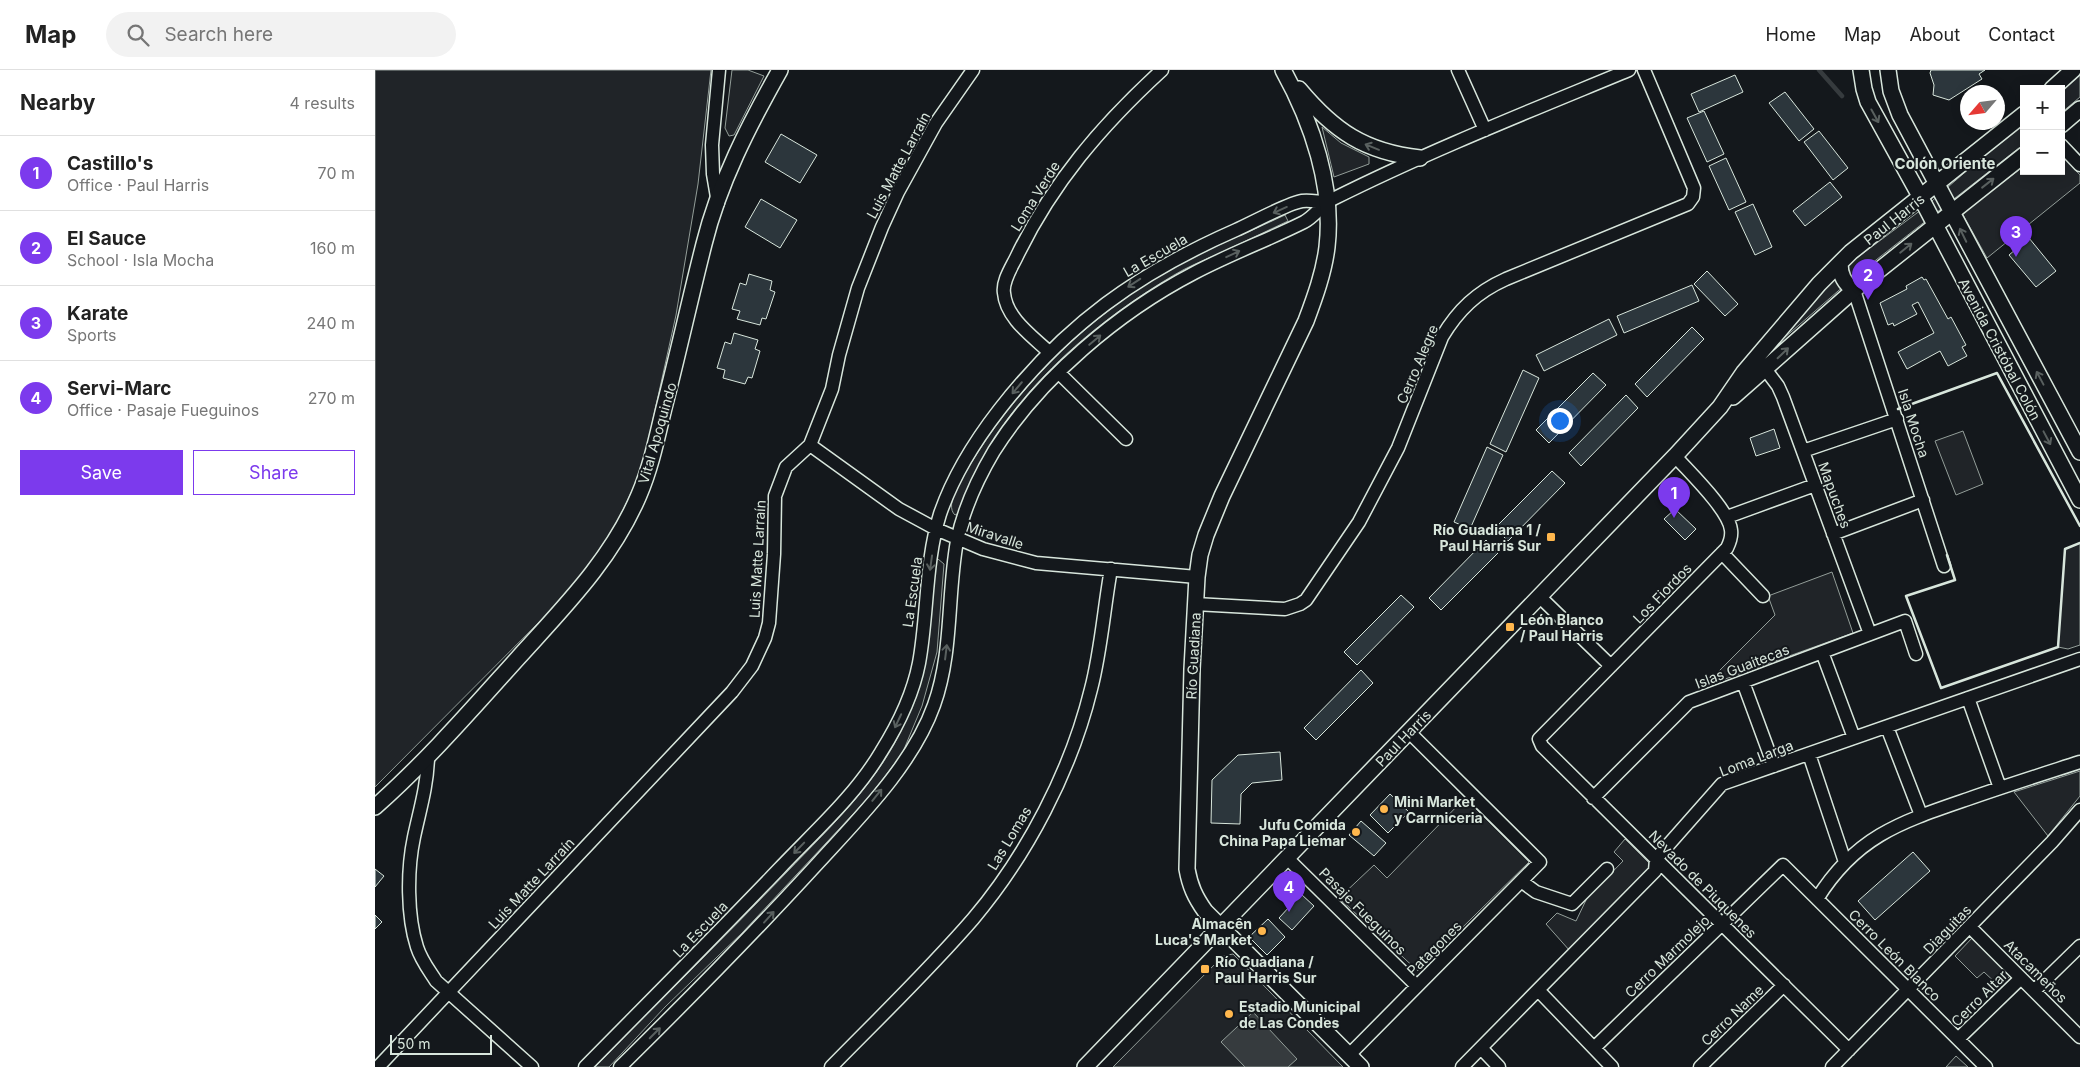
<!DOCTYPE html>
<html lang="en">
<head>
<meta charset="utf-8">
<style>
  body { margin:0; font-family:Inter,sans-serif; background:#f2f2f2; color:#222 }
  .controls { position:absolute; right:15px; top:15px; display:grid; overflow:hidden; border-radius:0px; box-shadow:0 2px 12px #0003 }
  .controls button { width:45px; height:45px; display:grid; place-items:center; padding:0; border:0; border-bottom:1px solid #e0e0e0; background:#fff; color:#222; font:25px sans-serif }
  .compass { position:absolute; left:1585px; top:15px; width:45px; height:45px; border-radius:50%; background:#fff; box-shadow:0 2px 12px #0003; rotate:242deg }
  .scale { position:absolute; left:15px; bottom:12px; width:102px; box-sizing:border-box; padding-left:5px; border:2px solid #d8e6dc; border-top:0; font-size:14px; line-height:18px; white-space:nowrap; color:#d8e6dc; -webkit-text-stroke:4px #14181c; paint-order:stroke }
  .you { position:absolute; left:1184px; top:350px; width:18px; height:18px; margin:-12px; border:4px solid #fff; border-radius:50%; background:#1a73e8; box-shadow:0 0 0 8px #1a73e833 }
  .badge { display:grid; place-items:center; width:32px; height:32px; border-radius:50%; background:#7c3aed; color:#fff; font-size:16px; font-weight:700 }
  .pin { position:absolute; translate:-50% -41px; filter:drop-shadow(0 1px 2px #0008) }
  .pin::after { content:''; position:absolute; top:26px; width:18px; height:15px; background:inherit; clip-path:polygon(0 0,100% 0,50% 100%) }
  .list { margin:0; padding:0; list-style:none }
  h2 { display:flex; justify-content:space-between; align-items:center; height:65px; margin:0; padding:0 20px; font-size:21px }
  h2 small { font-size:16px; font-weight:400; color:#767676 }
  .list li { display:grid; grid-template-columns:32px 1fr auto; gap:15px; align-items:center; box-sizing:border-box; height:75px; padding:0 20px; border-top:1px solid #e0e0e0 }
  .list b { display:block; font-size:19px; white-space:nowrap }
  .list p { margin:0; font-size:16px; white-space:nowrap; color:#767676 }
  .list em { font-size:16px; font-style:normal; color:#767676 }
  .actions { display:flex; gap:10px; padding:15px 20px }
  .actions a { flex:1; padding:11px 0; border:1px solid #7c3aed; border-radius:0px; text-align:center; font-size:18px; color:#7c3aed }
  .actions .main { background:#7c3aed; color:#fff }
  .icon { flex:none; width:28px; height:28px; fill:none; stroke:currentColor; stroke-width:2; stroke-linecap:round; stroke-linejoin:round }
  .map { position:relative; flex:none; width:1705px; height:997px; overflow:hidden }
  header { display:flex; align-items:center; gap:30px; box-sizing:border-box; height:70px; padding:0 25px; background:#fff; border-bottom:1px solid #e0e0e0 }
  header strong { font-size:24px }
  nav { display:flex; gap:28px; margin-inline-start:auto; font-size:18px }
  .search { width:350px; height:45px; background:#f2f2f2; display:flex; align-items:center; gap:12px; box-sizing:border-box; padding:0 18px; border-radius:28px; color:#767676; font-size:19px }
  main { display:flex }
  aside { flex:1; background:#fff }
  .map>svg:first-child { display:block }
  .green { fill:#202428; stroke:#939e99 }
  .water { fill:#363b3e; stroke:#939e99 }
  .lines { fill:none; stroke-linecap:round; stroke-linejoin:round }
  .stream { stroke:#363b3e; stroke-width:4.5 }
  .building { fill:#2c363c; stroke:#d8e6dc }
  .minor-casing { stroke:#d8e6dc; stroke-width:15 }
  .tertiary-casing { stroke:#d8e6dc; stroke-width:18 }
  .minor { stroke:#14181c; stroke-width:12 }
  .tertiary { stroke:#14181c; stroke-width:15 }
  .wall { stroke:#d8e6dc; stroke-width:2.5 }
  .oneway { stroke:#59605f }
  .poi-dot { fill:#ffb74d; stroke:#14181c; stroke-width:2 }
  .labels { text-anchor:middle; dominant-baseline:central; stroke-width:4; stroke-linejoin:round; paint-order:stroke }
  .street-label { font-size:14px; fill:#d8e6dc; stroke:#14181c }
  .poi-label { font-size:14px; font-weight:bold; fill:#d8e6dc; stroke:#14181c; text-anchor:start }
  .neighbourhood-label { font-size:15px; font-weight:bold; fill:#d8e6dc; stroke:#14181c }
</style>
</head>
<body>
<header>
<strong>Map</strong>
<div class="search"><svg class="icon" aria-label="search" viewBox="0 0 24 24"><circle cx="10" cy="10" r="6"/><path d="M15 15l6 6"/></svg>Search here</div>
<nav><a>Home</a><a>Map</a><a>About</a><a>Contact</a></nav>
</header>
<main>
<aside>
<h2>Nearby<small>4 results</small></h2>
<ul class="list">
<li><span class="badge">1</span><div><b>Castillo's</b><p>Office · Paul Harris</p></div><em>70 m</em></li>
<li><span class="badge">2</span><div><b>El Sauce</b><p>School · Isla Mocha</p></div><em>160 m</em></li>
<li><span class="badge">3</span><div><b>Karate</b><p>Sports</p></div><em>240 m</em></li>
<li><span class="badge">4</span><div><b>Servi-Marc</b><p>Office · Pasaje Fueguinos</p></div><em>270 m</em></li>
</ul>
<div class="actions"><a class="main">Save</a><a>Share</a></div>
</aside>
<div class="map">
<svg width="1705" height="997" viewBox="0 0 1705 997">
  <rect width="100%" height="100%" fill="#14181c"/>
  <path class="green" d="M0,0H336L323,114L301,245L267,399L236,466L195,521L0,717Z
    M357,0H373L389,6L359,65L354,66L350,58Z
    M1705,3V27L1686,43V19Z
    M1649,51V74L1478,208L1393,282L1463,202L1550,137Z
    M947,57L966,73L994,87V94L959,107Z
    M1686,84L1705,105V113L1612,188L1587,143L1649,96V101H1686Z
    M910,145L913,151C889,162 865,174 841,185C827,191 812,197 799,205C708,259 617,339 584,443L580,445C569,435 587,408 593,398C641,319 705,254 784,206C823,182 868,165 910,145Z
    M1588,361L1608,414L1581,425L1560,371Z
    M1705,473V575L1693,579L1683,577L1690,479Z
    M563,489L569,494L562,582L547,636L527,684L493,728L367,863L290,937L234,997H220C284,931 349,868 412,802C456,756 508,708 532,647C552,597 556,544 561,491Z
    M1457,502L1478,563L1328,617L1400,545L1393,526Z
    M1705,701V726L1673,766L1639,722Z
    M1090,728L1154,792L1043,901L964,828L999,795L1012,808Z
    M1250,769L1278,797L1195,881L1171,854L1182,843L1201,851L1212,828L1248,791L1239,782Z
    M1598,867L1636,905L1624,916L1609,902L1602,908L1580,886Z
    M858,884L968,997H738L848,886Z
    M1581,986L1593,997H1571Z"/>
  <path class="water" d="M878,942L922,989L913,997H870L846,972Z"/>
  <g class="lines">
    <path class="stream" d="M1444,0L1467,26"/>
  </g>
  <path class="building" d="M1556,0H1610L1604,4L1607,9L1574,30L1558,25L1559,15L1555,3Z
    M1360,5L1368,22L1324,42L1316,24Z
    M1410,22L1439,59L1424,71L1394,33Z
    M1329,41L1349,84L1332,92L1312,48Z
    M1444,61L1473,98L1458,110L1429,72Z
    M406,64L442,85L425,113L390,92Z
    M1351,88L1371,132L1354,140L1334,96Z
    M1455,112L1467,127L1430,156L1418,141Z
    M386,129L422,150L405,178L370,157Z
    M1378,134L1397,177L1380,185L1360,142Z
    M1654,168L1681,201L1661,217L1634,185Z
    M1332,201L1363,234L1350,246L1319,214Z
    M374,204L397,211L395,220L400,222L391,249L387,248L385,255L362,249L365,241L357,239L365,213L371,215Z
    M1547,207L1549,210L1551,209L1573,249L1576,247L1591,275L1587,277L1592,286L1573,296L1565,281L1532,299L1523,282L1559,263L1543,232L1537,235L1542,244L1519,256L1518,253L1513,255L1505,233L1532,219L1531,216Z
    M1317,215L1324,231L1249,263L1242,246Z
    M1234,249L1242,265L1169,301L1161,285Z
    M1317,257L1329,269L1272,327L1260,314Z
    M359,263L383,270L380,279L385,281L377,308L373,307L370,314L348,308L350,300L342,298L350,272L356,274Z
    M1148,300L1164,308L1131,382L1115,374Z
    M1218,303L1231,315L1174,373L1161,360Z
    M1251,325L1263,338L1206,396L1194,383Z
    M1399,359L1405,378L1381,386L1375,368Z
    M1112,377L1128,385L1095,459L1079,452Z
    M1177,401L1190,413L1133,471L1120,458Z
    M1300,439L1321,459L1310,470L1289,449Z
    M1111,470L1123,483L1066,540L1054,528Z
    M1026,525L1039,537L982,595L969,582Z
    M986,600L998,613L941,670L929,658Z
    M905,682L907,710L877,713L866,724L865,754L836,753L837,710L863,685Z
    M1015,724L1034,742L1013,763L995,745Z
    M986,751L1011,773L999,786L974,765Z
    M1538,782L1555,801L1500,850L1483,831Z
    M0,799L9,806L0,817Z
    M926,824L939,836L917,860L904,848Z
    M0,845L7,852L0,859Z
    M893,849L910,867L892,885L874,867Z"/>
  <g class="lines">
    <defs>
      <path id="minor" d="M1083,0L1110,60
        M1686,75L1705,95
        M343,133L338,104L337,75L344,0
        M1479,220L1569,496
        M674,282C657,266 631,248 629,223C627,212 636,198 641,188C677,113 726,56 787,0
        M1391,300L1403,316L1408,327L1495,564
        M684,303L751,369
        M435,375L524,439L561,459L608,479L661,493L822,507
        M1428,381L1522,349
        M1300,386C1314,402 1354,440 1356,460C1357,467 1355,472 1352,478L1164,669L1167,676L1474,980
        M1352,447L1440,415
        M1458,464L1548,430
        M1347,483L1388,526
        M1165,527L1236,596
        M820,534L910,539L925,534L931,530L984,452L1023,378L1067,267C1083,240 1102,222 1131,209L1313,134L1318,127L1319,118L1269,0
        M1447,582L1479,668
        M1368,612L1399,696
        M1593,628L1625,718
        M1512,657L1546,745
        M1434,684L1470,792
        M53,688C52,717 45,739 39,767C32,800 32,846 42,877C46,890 54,900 61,911L157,997
        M1218,728L1314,632L1530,551L1541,584
        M912,788L1042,916
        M1146,811L1161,822L1197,834L1232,799
        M1442,829C1481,766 1526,752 1593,729C1630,716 1668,704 1705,692
        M1595,857L1705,967
        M1163,920L1237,997
        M1659,921L1705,876
        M1583,969L1646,908
        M1106,978L1124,997
        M1219,978L1408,795L1611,997
        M974,985L1165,792L1034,662
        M3,997L357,622L377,596L390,568L394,553L399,484L400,426L411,397L435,375L457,319L464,285L483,218L507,157L523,122L561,53L598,0
        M210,997C275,931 340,866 404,799C439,762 480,726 506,682C523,655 538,624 544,593C553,544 550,492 565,444C578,406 600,371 624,340C691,254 763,203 861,160C877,153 913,133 927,131C935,130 944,132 951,132
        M245,997C313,930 380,862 444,792C486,746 538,694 559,635C578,582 572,526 582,471C588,441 603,408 619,381C665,308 744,242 819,203C855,184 893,170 929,152C940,146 946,135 958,129C1054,81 1155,41 1254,0
        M456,997C504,948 553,901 598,849C652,785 696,701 716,619C726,581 729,538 736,499
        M1087,997L1280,801L1281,789L1287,782L1347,714L1705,589
        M1325,997L1409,915
        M1457,997L1677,772L1705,740"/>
      <path id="tertiary" d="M908,0C937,52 959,117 952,177C949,202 940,227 931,251L847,426L831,465L825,485L822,507L817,599L812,799C815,816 820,827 830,841L986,997
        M1486,0L1489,19L1493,32L1546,128L1705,430
        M1513,0L1516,21L1525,45L1705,382
        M924,19C959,61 990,82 1045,88
        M1677,19L1698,0
        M1686,55L1705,39
        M1465,193C1465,205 1469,213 1479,220
        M1358,327L1479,220L1649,85
        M0,737C52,691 97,639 143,588C189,537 237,489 264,425C276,397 282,367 289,338C303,284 315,229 329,174C344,113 374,55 405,0
        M710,997L1300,386L1345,337L1369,302L1444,214L1476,182L1649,44"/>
    </defs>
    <use href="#minor" class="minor-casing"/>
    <use href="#tertiary" class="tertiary-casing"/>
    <use href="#minor" class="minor"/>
    <use href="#tertiary" class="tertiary"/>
    <path class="wall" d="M1523,339L1622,303L1705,456
      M1572,485L1580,510L1531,526L1566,618L1683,577L1690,479L1705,473"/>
  </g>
  <defs><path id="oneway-shaft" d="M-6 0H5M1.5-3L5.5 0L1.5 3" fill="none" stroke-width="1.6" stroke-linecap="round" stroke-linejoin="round" transform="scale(1.25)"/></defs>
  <g class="oneway">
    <use href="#oneway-shaft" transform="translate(1500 46) rotate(61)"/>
    <use href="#oneway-shaft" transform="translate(997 77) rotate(-158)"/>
    <use href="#oneway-shaft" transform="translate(1613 113) rotate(-38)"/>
    <use href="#oneway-shaft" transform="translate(905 140) rotate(156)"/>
    <use href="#oneway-shaft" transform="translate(1588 165) rotate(-116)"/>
    <use href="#oneway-shaft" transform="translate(1531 178) rotate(-39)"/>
    <use href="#oneway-shaft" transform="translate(858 184) rotate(-25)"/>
    <use href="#oneway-shaft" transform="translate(759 213) rotate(147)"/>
    <use href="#oneway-shaft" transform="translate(720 270) rotate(-40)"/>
    <use href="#oneway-shaft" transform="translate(1408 283) rotate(-44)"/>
    <use href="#oneway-shaft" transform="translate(1665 308) rotate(-118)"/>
    <use href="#oneway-shaft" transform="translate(642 318) rotate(130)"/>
    <use href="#oneway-shaft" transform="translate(1672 368) rotate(62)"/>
    <use href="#oneway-shaft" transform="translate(556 493) rotate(98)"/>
    <use href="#oneway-shaft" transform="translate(571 582) rotate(-83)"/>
    <use href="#oneway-shaft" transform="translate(523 651) rotate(115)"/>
    <use href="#oneway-shaft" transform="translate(502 725) rotate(-51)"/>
    <use href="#oneway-shaft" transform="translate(424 778) rotate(134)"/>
    <use href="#oneway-shaft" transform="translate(394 847) rotate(-48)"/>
    <use href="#oneway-shaft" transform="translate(280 963) rotate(-45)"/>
  </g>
  <g class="poi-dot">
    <rect x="1171" y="462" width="10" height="10" rx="2.5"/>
    <rect x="1130" y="552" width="10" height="10" rx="2.5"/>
    <circle cx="1009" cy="739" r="5"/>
    <circle cx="981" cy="762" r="5"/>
    <circle cx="887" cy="861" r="5"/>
    <rect x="825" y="894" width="10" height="10" rx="2.5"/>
    <circle cx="854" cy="944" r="5"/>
  </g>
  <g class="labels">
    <g class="street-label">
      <text transform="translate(523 95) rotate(-62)">Luis Matte Larraín</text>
      <text transform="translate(660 126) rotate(-58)">Loma Verde</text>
      <text transform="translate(1519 149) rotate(-38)">Paul Harris</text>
      <text transform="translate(780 185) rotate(-30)">La Escuela</text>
      <text transform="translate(1625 279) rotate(62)">Avenida Cristóbal Colón</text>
      <text transform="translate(1042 294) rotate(-67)">Cerro Alegre</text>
      <text transform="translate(1539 353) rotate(72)">Isla Mocha</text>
      <text transform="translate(282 363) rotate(-74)">Vital Apoquindo</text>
      <text transform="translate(1460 425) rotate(70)">Mapuches</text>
      <text transform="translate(620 465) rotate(18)">Miravalle</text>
      <text transform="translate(382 489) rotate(-87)">Luis Matte Larraín</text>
      <text transform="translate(537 522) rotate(-82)">La Escuela</text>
      <text transform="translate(1287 523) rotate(-46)">Los Fiordos</text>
      <text transform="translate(818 586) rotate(-87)">Río Guadiana</text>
      <text transform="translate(1367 596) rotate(-21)">Islas Guaitecas</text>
      <text transform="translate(1028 668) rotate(-46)">Paul Harris</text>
      <text transform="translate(1381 688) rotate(-21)">Loma Larga</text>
      <text transform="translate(634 768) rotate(-59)">Las Lomas</text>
      <text transform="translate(156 813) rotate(-47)">Luis Matte Larraín</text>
      <text transform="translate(1328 814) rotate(45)">Nevado de Piuquenes</text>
      <text transform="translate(988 841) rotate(45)">Pasaje Fueguinos</text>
      <text transform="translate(325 859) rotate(-46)">La Escuela</text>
      <text transform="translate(1572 859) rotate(-46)">Diaguitas</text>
      <text transform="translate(1059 878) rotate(-45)">Patagones</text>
      <text transform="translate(1520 885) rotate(45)">Cerro León Blanco</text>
      <text transform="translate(1292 886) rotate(-44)">Cerro Marmolejo</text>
      <text transform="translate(1661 901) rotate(45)">Atacameños</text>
      <text transform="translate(1604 928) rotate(-45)">Cerro Altar</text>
      <text transform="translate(1357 945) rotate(-44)">Cerro Name</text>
    </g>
    <g class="poi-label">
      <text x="1166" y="459" text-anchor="end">Río Guadiana 1 /<tspan x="1166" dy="16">Paul Harris Sur</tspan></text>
      <text x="1145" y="549">León Blanco<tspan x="1145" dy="16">/ Paul Harris</tspan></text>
      <text x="1019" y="731">Mini Market<tspan x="1019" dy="16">y Carrniceria</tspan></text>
      <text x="971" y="754" text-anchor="end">Jufu Comida<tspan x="971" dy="16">China Papa Liemar</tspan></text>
      <text x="877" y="853" text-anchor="end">Almacên<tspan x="877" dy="16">Luca's Market</tspan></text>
      <text x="840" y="891">Río Guadiana /<tspan x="840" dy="16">Paul Harris Sur</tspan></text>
      <text x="864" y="936">Estadio Municipal<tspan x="864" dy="16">de Las Condes</tspan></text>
    </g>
    <g class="neighbourhood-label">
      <text x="1570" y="93">Colón Oriente</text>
    </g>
  </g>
</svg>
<div class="controls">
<button>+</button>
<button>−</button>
</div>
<svg class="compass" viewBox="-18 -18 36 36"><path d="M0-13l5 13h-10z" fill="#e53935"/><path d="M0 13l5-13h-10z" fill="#767676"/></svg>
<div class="scale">50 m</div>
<div class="you"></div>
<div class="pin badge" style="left:1299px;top:448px">1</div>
<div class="pin badge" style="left:1493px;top:230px">2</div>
<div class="pin badge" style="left:1641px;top:187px">3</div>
<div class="pin badge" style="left:914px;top:842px">4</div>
</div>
</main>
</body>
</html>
